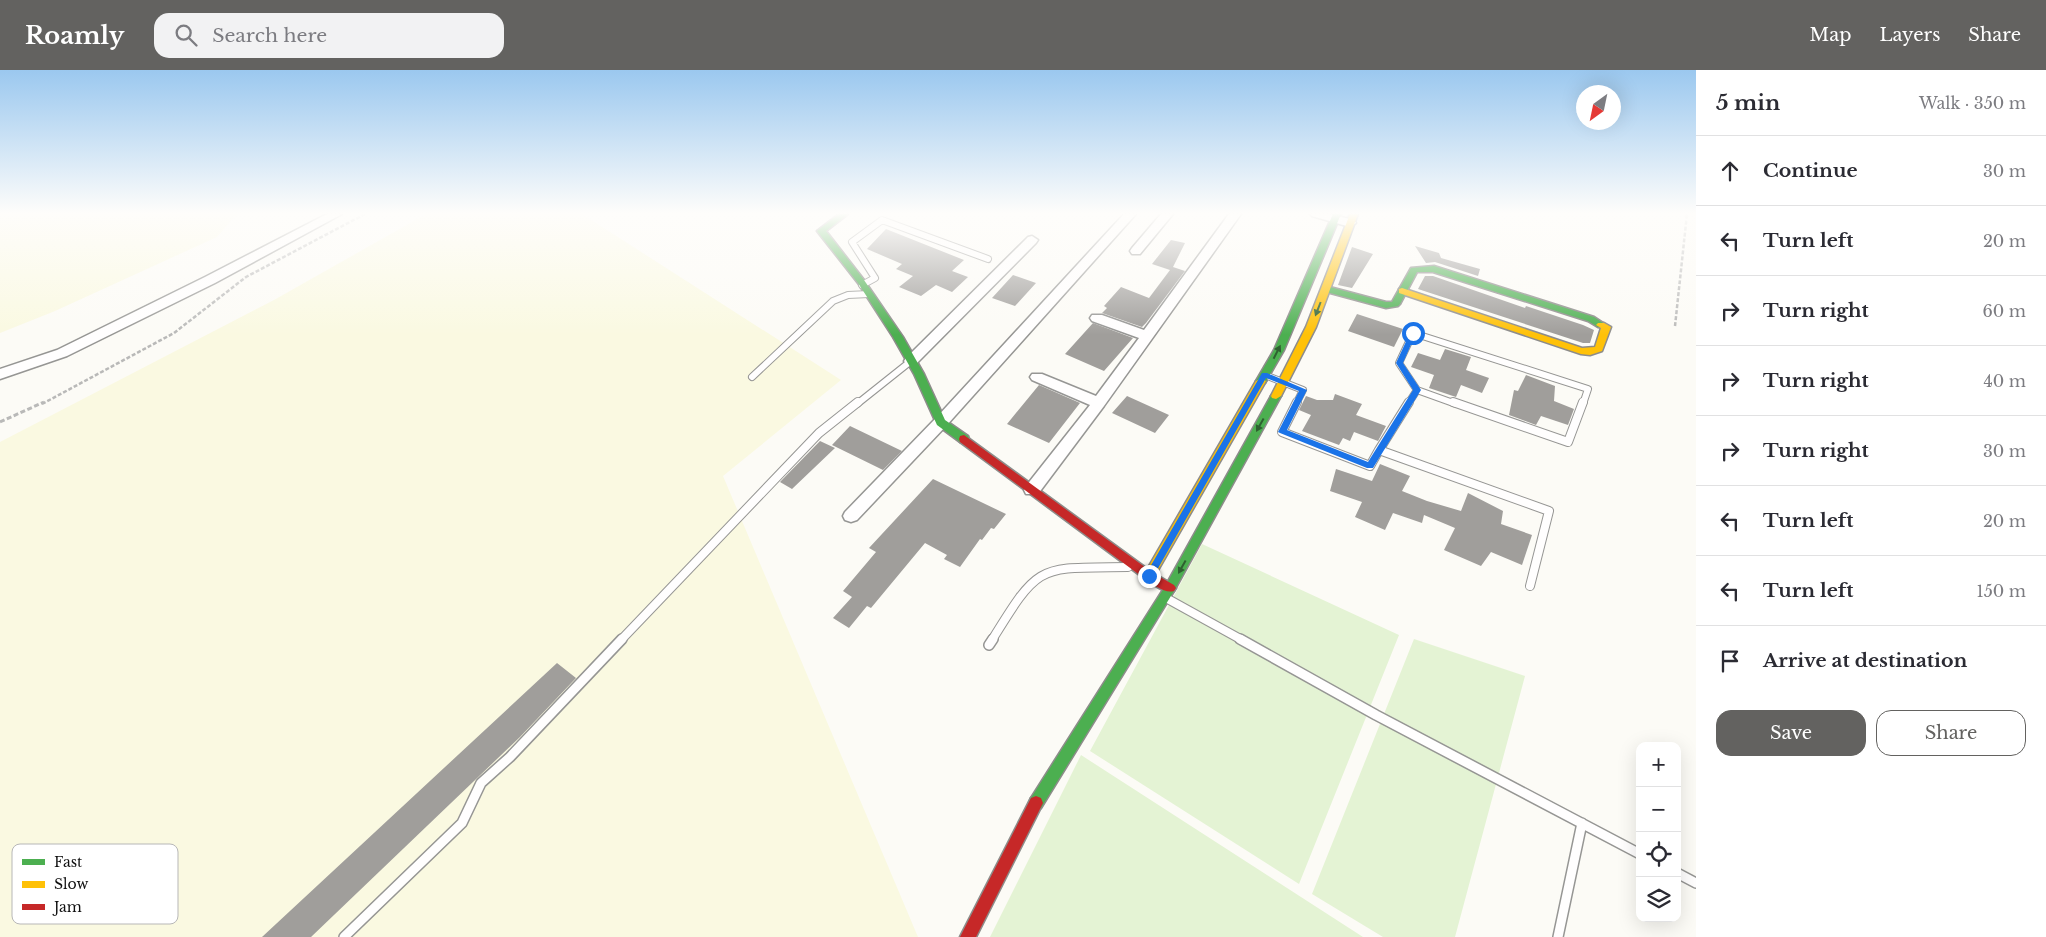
<!DOCTYPE html>
<html lang="en">
<head>
<meta charset="utf-8">
<style>
  body { margin:0; font-family:"Libre Baskerville",serif; background:#f2f2f3; color:#2b2b33 }
  .controls { position:absolute; right:15px; bottom:15px; display:grid; overflow:hidden; border-radius:10px; box-shadow:0 5px 20px #0002 }
  .controls button { width:45px; height:45px; display:grid; place-items:center; padding:0; border:0; border-bottom:1px solid #e1e1e2; background:#fff; color:#2b2b33; font:25px sans-serif }
  .compass { position:absolute; left:1576px; top:15px; width:45px; height:45px; border-radius:50%; background:#fff; box-shadow:0 5px 20px #0002; rotate:213deg }
  .stop { position:absolute; width:15px; height:15px; margin:-11px; border:4px solid #1a73e8; border-radius:50%; background:#fff }
  .stop.end { background:#1a73e8; border-color:#fff; box-shadow:0 1px 5px #0008 }
  .list { margin:0; padding:0; list-style:none }
  h2 { display:flex; justify-content:space-between; align-items:center; height:65px; margin:0; padding:0 20px; font-size:21px }
  h2 small { font-size:16px; font-weight:400; color:#7c7c81 }
  .list li { display:grid; grid-template-columns:32px 1fr auto; gap:15px; align-items:center; box-sizing:border-box; height:70px; padding:0 20px; border-top:1px solid #e1e1e2 }
  .list b { display:block; font-size:19px; white-space:nowrap }
  .list em { font-size:16px; font-style:normal; color:#7c7c81 }
  .actions { display:flex; gap:10px; padding:15px 20px }
  .actions a { flex:1; padding:11px 0; border:1px solid #636260; border-radius:15px; text-align:center; font-size:18px; color:#636260 }
  .actions .main { background:#636260; color:#fff }
  .icon { flex:none; width:28px; height:28px; fill:none; stroke:currentColor; stroke-width:2; stroke-linecap:round; stroke-linejoin:round }
  .map { position:relative; flex:none; width:1696px; height:867px; overflow:hidden }
  header { display:flex; align-items:center; gap:30px; box-sizing:border-box; height:70px; padding:0 25px; background:#636260; color:#fff }
  header strong { font-size:24px }
  nav { display:flex; gap:28px; margin-inline-start:auto; font-size:18px }
  .search { width:350px; height:45px; background:#f2f2f3; display:flex; align-items:center; gap:12px; box-sizing:border-box; padding:0 18px; border-radius:15px; color:#7c7c81; font-size:19px }
  main { display:flex }
  aside { flex:1; background:#fff }
  .map>svg:first-child { display:block }
  .farmland { fill:#faf9e1 }
  .green { fill:#e4f3d4 }
  .building { fill:#a09e9b }
  .lines { fill:none; stroke-linecap:round; stroke-linejoin:round }
  .lane-far2-casing { stroke:#969694; stroke-width:8 }
  .lane-far1-casing { stroke:#969694; stroke-width:10 }
  .lane-casing { stroke:#969694; stroke-width:12 }
  .street-casing { stroke:#969694; stroke-width:3 }
  .fast-casing { stroke:#8d8c8a; stroke-width:3 }
  .slow-casing { stroke:#8d8c8a; stroke-width:3 }
  .jam-casing { stroke:#8d8c8a; stroke-width:3 }
  .path-far1 { stroke:#b9b9b8; stroke-width:2.5; stroke-dasharray:4 2; stroke-linecap:butt }
  .path { stroke:#b9b9b8; stroke-width:3; stroke-dasharray:5 2.5; stroke-linecap:butt }
  .lane-far2 { stroke:#fffefe; stroke-width:6 }
  .lane-far1 { stroke:#fffefe; stroke-width:8 }
  .lane { stroke:#fffefe; stroke-width:9 }
  .street { fill:#fffefe; fill-rule:evenodd }
  .fast { fill:#4caf50; fill-rule:evenodd }
  .slow { fill:#ffc107; fill-rule:evenodd }
  .jam { fill:#c62828; fill-rule:evenodd }
  .oneway { fill:#2e6030 }
  .route { fill:#1a73e8 }
  .key { fill:#fff; stroke:#b7b7b7; stroke-width:1 }
  .key-label { font-size:14px; fill:#101010 }
</style>
</head>
<body>
<header>
<strong>Roamly</strong>
<div class="search"><svg class="icon" aria-label="search" viewBox="0 0 24 24"><circle cx="10" cy="10" r="6"/><path d="M15 15l6 6"/></svg>Search here</div>
<nav><a>Map</a><a>Layers</a><a>Share</a></nav>
</header>
<main>
<div class="map">
<svg width="1696" height="867" viewBox="0 0 1696 867">
  <rect width="100%" height="100%" fill="#fcfbf6"/>
  <path class="farmland" d="M0,144H237L217,167L55,241L0,263Z
    M426,144H582L841,310L723,406L918,867H0V372L274,230Z"/>
  <path class="green" d="M1202,474L1399,565L1299,814L1090,681Z
    M1414,569L1525,606L1455,867H1383L1312,824Z
    M1081,685L1363,867H990Z"/>
  <path class="building" d="M886,159L964,190L952,201L968,207L952,222L936,215L921,226L899,217L913,206L896,199L902,194L867,179Z
    M1171,170L1185,173L1173,197L1185,201L1146,253L1142,257L1102,243L1107,238L1104,236L1121,217L1149,228L1170,200L1152,194Z
    M1415,176L1439,183L1441,188L1480,199L1478,206L1435,192L1426,193Z
    M1352,177L1373,184L1352,218L1338,215Z
    M1013,205L1036,213L1015,236L992,228Z
    M1425,206H1433L1525,238L1526,236L1583,255L1594,260L1590,273H1583L1418,219Z
    M1357,244L1403,259L1394,277L1348,261Z
    M1093,253L1133,268L1104,301L1065,284Z
    M1445,279L1471,287L1466,300L1489,308L1482,323L1461,315L1456,327L1429,318L1434,305L1411,297L1418,283L1440,290Z
    M1526,305L1555,316L1554,331L1574,339L1568,355L1541,346L1536,355L1509,345L1514,320L1518,321Z
    M1039,315L1080,333L1049,373L1007,354Z
    M1335,324L1362,334L1356,345L1386,356L1378,371L1354,362L1350,371L1343,368L1339,375L1302,361L1311,345L1299,340L1306,326L1317,330H1333Z
    M1127,326L1169,345L1155,363L1112,343Z
    M850,356L902,381L883,400L832,375Z
    M820,371L835,378L792,419L780,412Z
    M1380,394L1410,406L1402,421L1427,431L1461,441L1468,423L1503,441L1501,454L1532,465L1522,495L1491,482L1481,496L1444,480L1455,458L1424,445L1422,453L1393,443L1385,460L1355,447L1362,432L1330,421L1336,399L1372,411Z
    M933,409L1006,444L994,459L991,458L982,470L980,469L960,497L944,489L947,485L925,473L871,538L867,536L849,558L833,548L852,527L843,521L876,482L869,478Z
    M557,593L576,608L520,667L311,867H262Z"/>
  <g class="lines">
    <defs>
      <path id="lane-far2" d="M862,215L875,208L852,172L882,150L988,189
        M1265,305L1303,320L1296,334
        M752,307L833,231L848,225L869,224
        M1417,320L1456,334
        M1417,320L1399,293L1413,263L1588,319L1583,334
        M857,334L911,291
        M1408,334L1417,320"/>
      <path id="lane-far1" d="M1297,332L1282,362L1370,396L1379,380L1549,441L1530,516
        M1453,332L1568,372L1583,332
        M1379,380L1409,332
        M1166,528L1242,570
        M621,570L819,363L858,332
        M992,570C1040,492 1038,498 1128,497"/>
      <path id="lane" d="M1240,569L1376,645L1640,784
        M989,575L993,569
        M1677,803L1696,813
        M344,867L462,753L481,713L510,687L622,569
        M1558,867L1582,753"/>
      <path id="street" d="M327,144H342L215,213L67,286L0,309V299L57,280L205,207Z
        M1124,144H1136L946,356L857,450L851,452L845,450L843,446L845,442L936,348Z
        M1161,144H1173L1140,184H1132L1130,181L1132,178Z
        M1229,144H1241L1104,336L1038,424H1026L1024,420L1026,416L1090,335L1032,310L1030,307L1032,304H1042L1096,326L1139,268L1092,251L1090,248L1092,245H1102L1144,260Z
        M1310,144H1329L1354,150L1356,153L1350,157L1312,146Z
        M1032,166L1038,170L1036,173L916,294H906L904,291L906,288L1028,167Z"/>
      <path id="fast" d="M839,144H848L826,161L864,210L903,267L924,304L945,350L968,366L969,369L968,372H960L937,355L914,304L893,267L858,213L817,161Z
        M1333,144H1341L1284,280L1265,313H1257L1256,311L1274,280Z
        M1434,196L1594,247L1606,255L1604,257H1598L1588,251L1433,202H1417L1400,234L1398,236L1386,238L1323,221L1322,219L1326,216L1386,232H1392L1411,198Z
        M1276,323L1281,326L1174,521L1041,738L1036,740L1031,738L1029,733L1031,728L1166,515L1271,326Z"/>
      <path id="slow" d="M1350,144H1358L1316,257L1281,326L1276,329L1272,328L1271,326L1306,257Z
        M1402,218L1582,278L1595,277L1601,258L1596,255L1598,253H1604L1611,257L1602,281L1590,285L1581,284L1399,223V219Z
        M1261,308L1266,311L1153,509H1145L1143,506L1145,503L1256,311Z"/>
      <path id="jam" d="M964,365L1153,503L1174,515L1176,518L1174,521C1165,524 1153,514 1145,509L960,372L959,369L960,366Z
        M1036,726L1041,728L1043,733L976,867H960L1031,728Z"/>
    </defs>
    <use href="#lane-far2" class="lane-far2-casing"/>
    <use href="#lane-far1" class="lane-far1-casing"/>
    <use href="#lane" class="lane-casing"/>
    <use href="#street" class="street-casing"/>
    <use href="#fast" class="fast-casing"/>
    <use href="#slow" class="slow-casing"/>
    <use href="#jam" class="jam-casing"/>
    <path class="path-far1" d="M1675,256L1687,144
      M42,334L174,263L246,207L365,144"/>
    <path class="path" d="M0,352L44,332"/>
    <use href="#lane-far2" class="lane-far2"/>
    <use href="#lane-far1" class="lane-far1"/>
    <use href="#lane" class="lane"/>
    <use href="#street" class="street"/>
    <use href="#fast" class="fast"/>
    <use href="#slow" class="slow"/>
    <use href="#jam" class="jam"/>
  </g>
  <defs><path id="oneway-solid" d="M-6-.8H1V-3.2L6.5 0L1 3.2V.8H-6Z" transform="scale(1.25)"/></defs>
  <g class="oneway">
    <use href="#oneway-solid" transform="translate(1318 239) rotate(111)"/>
    <use href="#oneway-solid" transform="translate(1277 282) rotate(-63)"/>
    <use href="#oneway-solid" transform="translate(1260 355) rotate(119)"/>
    <use href="#oneway-solid" transform="translate(1182 497) rotate(119)"/>
  </g>
  <linearGradient id="sky" x2="0" y2="1"><stop stop-color="#9bc8ef"/><stop offset="0.54" stop-color="#fefdfb"/><stop offset="1" stop-color="#fefdfb" stop-opacity="0"/></linearGradient>
  <rect width="1696" height="265" fill="url(#sky)"/>
  <path class="route" d="M1413,261L1416,263L1403,293L1421,320L1373,398H1367L1280,363L1278,362L1299,321L1266,308L1152,509H1146V504L1262,303H1267L1307,320L1287,360L1368,392L1413,320L1396,293L1410,263Z"/>
  <rect x="12" y="774" width="166" height="80" rx="8" class="key"/>
  <rect x="22" y="789" width="23" height="6" fill="#4caf50"/>
  <rect x="22" y="811" width="23" height="7" fill="#ffc107"/>
  <rect x="22" y="834" width="23" height="6" fill="#c62828"/>
  <g class="key-label">
    <text x="54" y="797">Fast</text>
    <text x="54" y="819">Slow</text>
    <text x="54" y="842">Jam</text>
  </g>
</svg>
<div class="controls">
<button>+</button>
<button>−</button>
<button><svg class="icon" aria-label="locate" viewBox="0 0 24 24"><circle cx="12" cy="12" r="6"/><path d="M12 2v4M12 18v4M2 12h4M18 12h4"/></svg></button>
<button><svg class="icon" aria-label="layers" viewBox="0 0 24 24"><path d="M12 4l9 5-9 5-9-5zM3 14l9 5 9-5"/></svg></button>
</div>
<svg class="compass" viewBox="-18 -18 36 36"><path d="M0-13l5 13h-10z" fill="#e53935"/><path d="M0 13l5-13h-10z" fill="#7c7c81"/></svg>
<div class="stop" style="left:1413px;top:263px"></div>
<div class="stop end" style="left:1149px;top:506px"></div>
</div>
<aside>
<h2>5 min<small>Walk · 350 m</small></h2>
<ul class="list">
<li><svg class="icon" aria-label="ahead" viewBox="0 0 24 24"><path d="M12 20V5M6 11l6-6 6 6"/></svg><div><b>Continue</b></div><em>30 m</em></li>
<li><svg class="icon" aria-label="left" viewBox="0 0 24 24"><path d="M17 20v-9H6M10 6l-5 5 5 5"/></svg><div><b>Turn left</b></div><em>20 m</em></li>
<li><svg class="icon" aria-label="right" viewBox="0 0 24 24"><path d="M7 20v-9h11M14 6l5 5-5 5"/></svg><div><b>Turn right</b></div><em>60 m</em></li>
<li><svg class="icon" aria-label="right" viewBox="0 0 24 24"><path d="M7 20v-9h11M14 6l5 5-5 5"/></svg><div><b>Turn right</b></div><em>40 m</em></li>
<li><svg class="icon" aria-label="right" viewBox="0 0 24 24"><path d="M7 20v-9h11M14 6l5 5-5 5"/></svg><div><b>Turn right</b></div><em>30 m</em></li>
<li><svg class="icon" aria-label="left" viewBox="0 0 24 24"><path d="M17 20v-9H6M10 6l-5 5 5 5"/></svg><div><b>Turn left</b></div><em>20 m</em></li>
<li><svg class="icon" aria-label="left" viewBox="0 0 24 24"><path d="M17 20v-9H6M10 6l-5 5 5 5"/></svg><div><b>Turn left</b></div><em>150 m</em></li>
<li><svg class="icon" aria-label="arrive" viewBox="0 0 24 24"><path d="M6 21V4h12l-3 4 3 4H6"/></svg><div><b>Arrive at destination</b></div></li>
</ul>
<div class="actions"><a class="main">Save</a><a>Share</a></div>
</aside>
</main>
</body>
</html>
